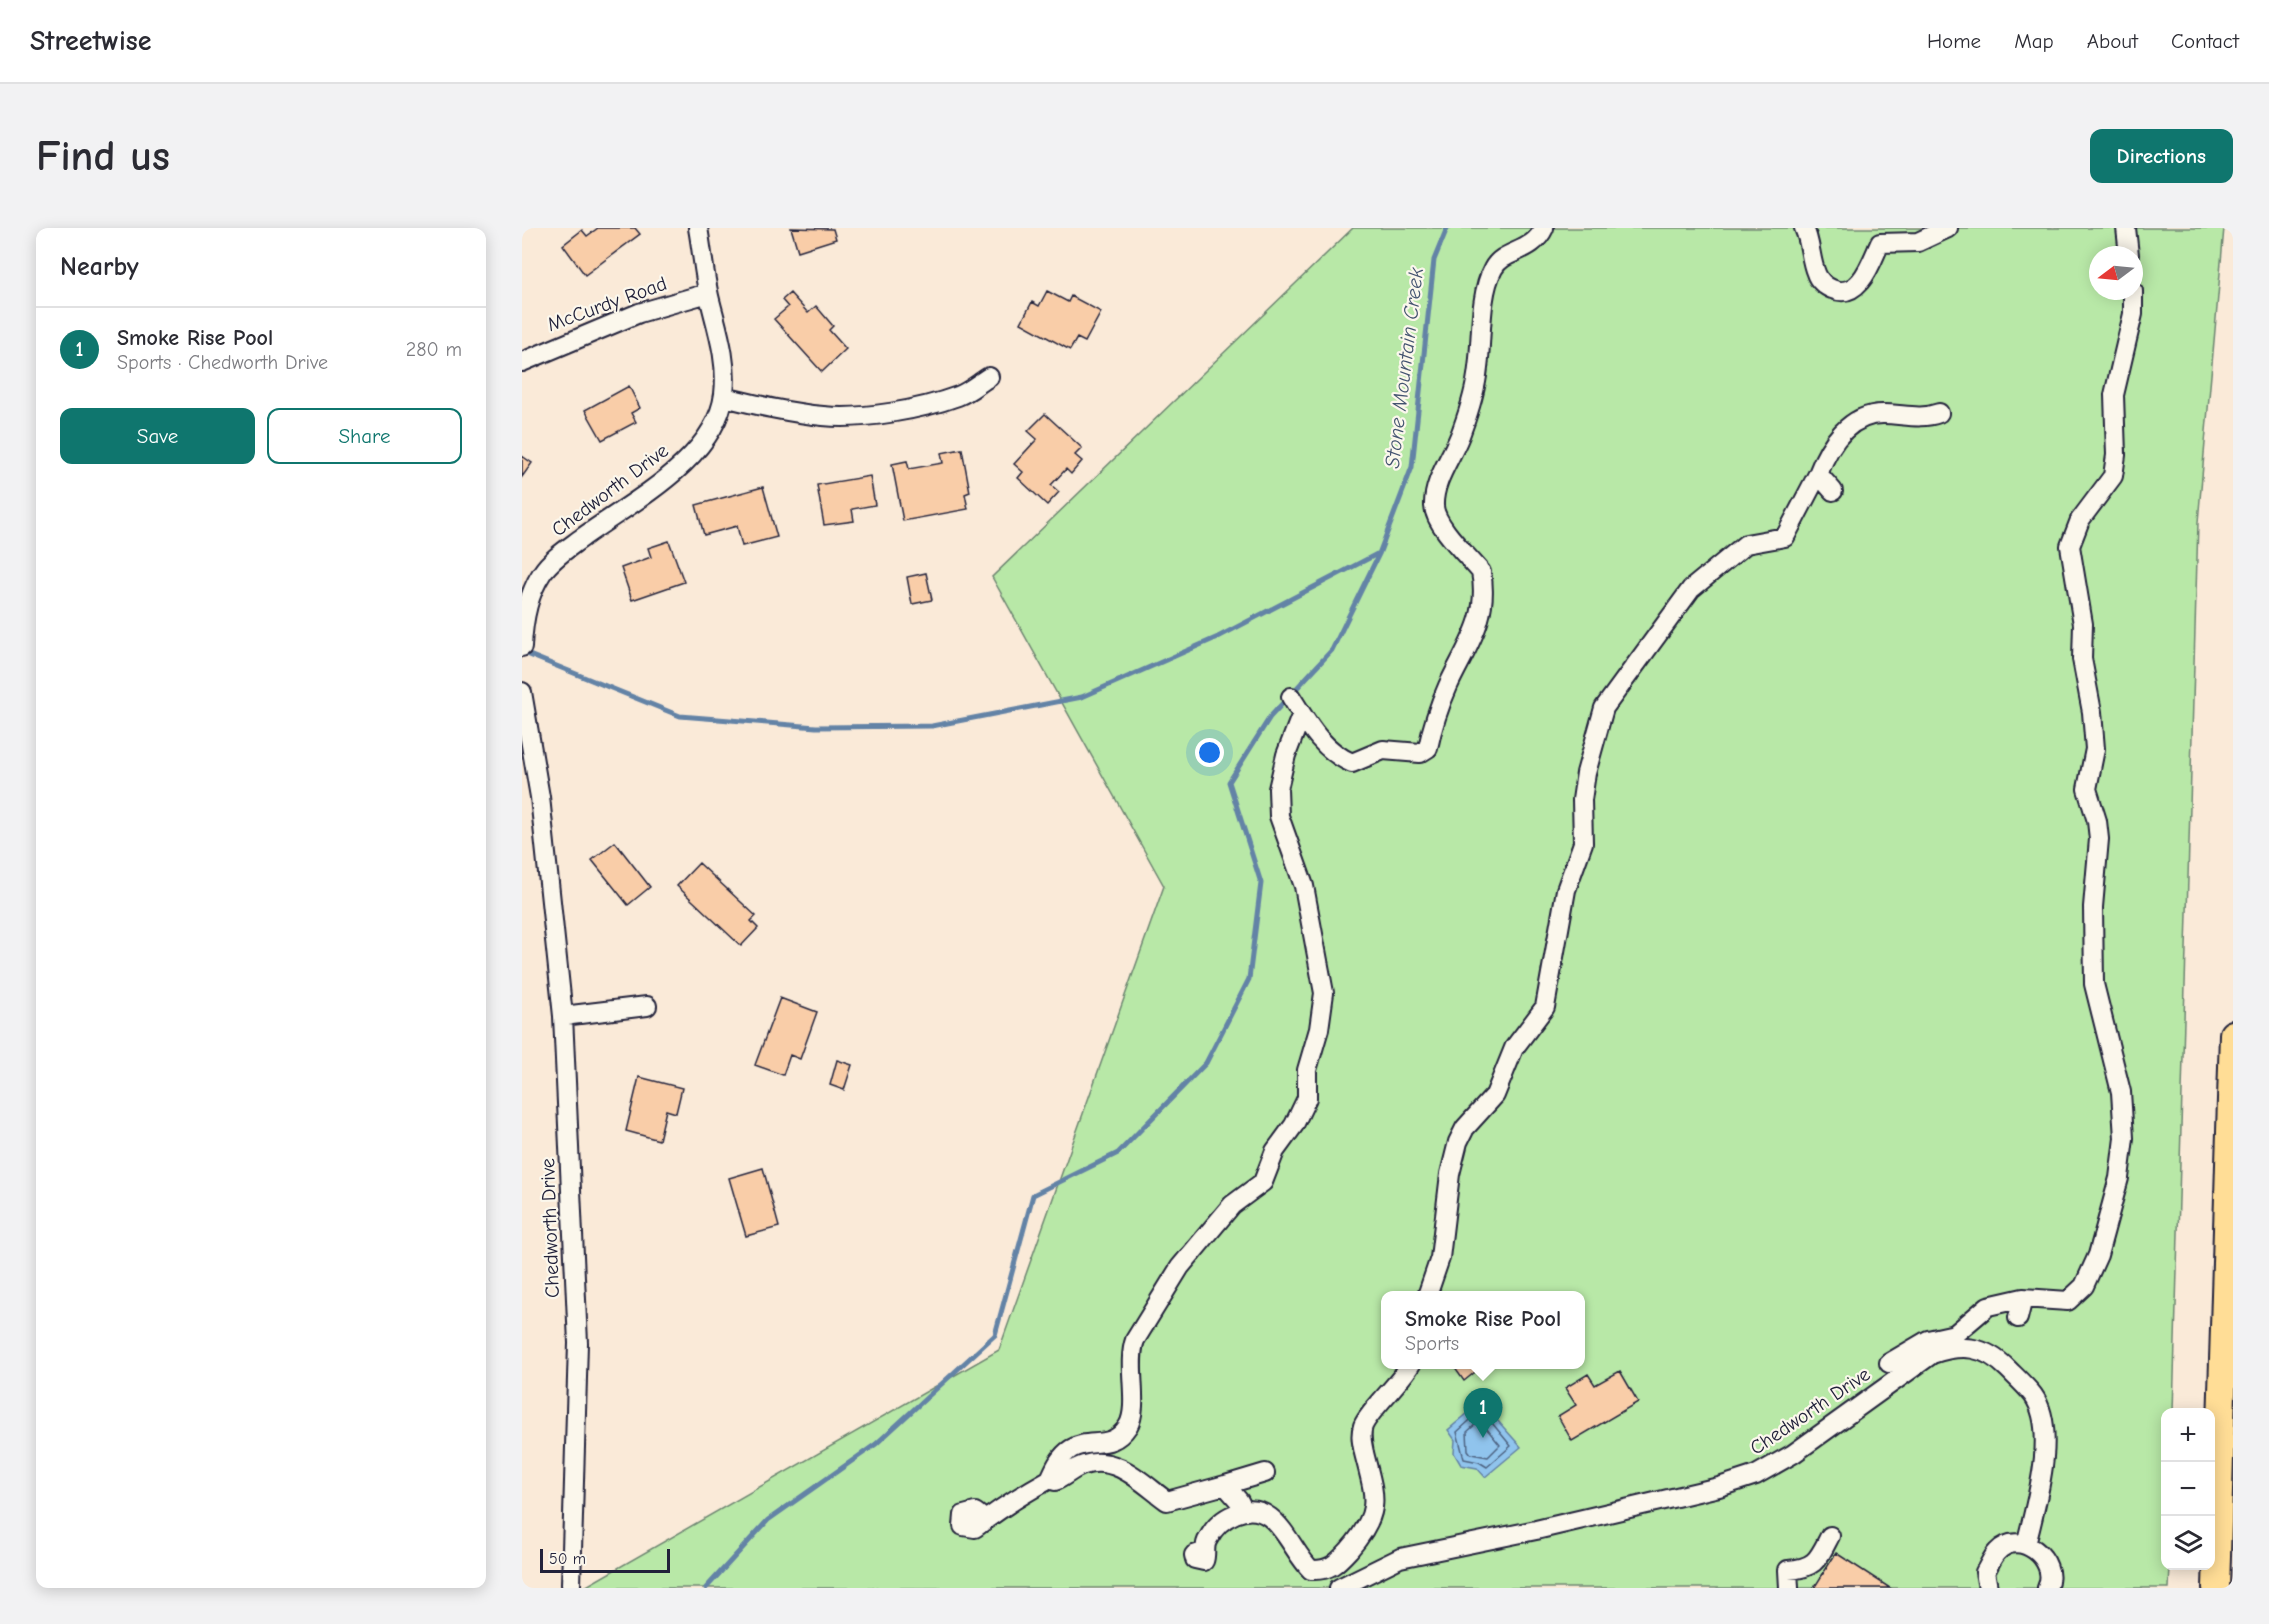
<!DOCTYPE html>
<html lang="en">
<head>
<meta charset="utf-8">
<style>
  body { margin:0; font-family:"Comic Neue",sans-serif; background:#f2f2f3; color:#2b2b33 }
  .controls { position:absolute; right:18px; bottom:18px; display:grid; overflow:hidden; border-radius:12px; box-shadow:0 3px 15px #0003 }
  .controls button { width:54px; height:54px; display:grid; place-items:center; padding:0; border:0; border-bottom:2px solid #e1e1e2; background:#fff; color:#2b2b33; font:30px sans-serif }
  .compass { position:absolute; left:1567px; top:18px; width:54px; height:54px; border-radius:50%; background:#fff; box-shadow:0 3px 15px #0003; rotate:254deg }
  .scale { position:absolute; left:18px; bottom:15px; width:130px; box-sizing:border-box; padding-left:6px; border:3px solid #22223b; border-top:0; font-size:16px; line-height:21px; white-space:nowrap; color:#22223b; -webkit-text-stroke:4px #fbf7ec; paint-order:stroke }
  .you { position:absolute; left:688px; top:525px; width:21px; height:21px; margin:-15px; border:4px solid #fff; border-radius:50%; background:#1a73e8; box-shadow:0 0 0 9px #1a73e833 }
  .badge { display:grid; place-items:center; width:39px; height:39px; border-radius:50%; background:#0f766e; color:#fff; font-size:20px; font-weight:700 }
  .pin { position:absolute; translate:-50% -50px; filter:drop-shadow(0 2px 3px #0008) }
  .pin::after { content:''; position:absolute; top:32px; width:21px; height:18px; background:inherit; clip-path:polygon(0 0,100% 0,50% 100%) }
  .popup { position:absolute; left:859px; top:1063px; width:204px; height:78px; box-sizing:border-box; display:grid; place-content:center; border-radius:12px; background:#fff; filter:drop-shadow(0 2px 4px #0005); font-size:20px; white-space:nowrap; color:#7c7c81 }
  .popup b { font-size:22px; color:#2b2b33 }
  .popup::after { content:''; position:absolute; left:50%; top:100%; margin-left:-12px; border:12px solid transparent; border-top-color:#fff }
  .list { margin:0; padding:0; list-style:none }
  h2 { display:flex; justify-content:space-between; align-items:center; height:78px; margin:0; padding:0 24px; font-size:26px }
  h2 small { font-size:20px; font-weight:400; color:#7c7c81 }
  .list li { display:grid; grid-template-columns:39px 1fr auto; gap:18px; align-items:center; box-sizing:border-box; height:84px; padding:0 24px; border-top:2px solid #e1e1e2 }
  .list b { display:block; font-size:22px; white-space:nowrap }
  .list p { margin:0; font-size:20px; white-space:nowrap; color:#7c7c81 }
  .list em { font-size:20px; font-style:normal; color:#7c7c81 }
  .actions { display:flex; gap:12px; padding:18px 24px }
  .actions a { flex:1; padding:14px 0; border:2px solid #0f766e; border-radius:12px; text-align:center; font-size:21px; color:#0f766e }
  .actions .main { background:#0f766e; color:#fff }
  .icon { flex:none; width:33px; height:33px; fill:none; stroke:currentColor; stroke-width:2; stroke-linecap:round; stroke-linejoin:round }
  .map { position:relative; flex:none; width:1711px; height:1360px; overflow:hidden; border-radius:12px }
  header { display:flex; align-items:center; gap:36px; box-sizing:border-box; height:84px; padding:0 30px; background:#fff; border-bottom:2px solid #e1e1e2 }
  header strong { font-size:28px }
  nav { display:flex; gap:33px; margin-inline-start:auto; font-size:21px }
  .intro { display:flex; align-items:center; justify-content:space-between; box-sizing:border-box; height:144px; padding:0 36px }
  h1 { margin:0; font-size:42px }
  .button { padding:15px 27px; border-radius:12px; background:#0f766e; color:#fff; font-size:21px; font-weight:700 }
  main { display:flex; gap:36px; padding:0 36px }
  aside { flex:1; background:#fff; border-radius:12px; box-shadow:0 3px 15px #0003 }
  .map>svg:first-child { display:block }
  .green { fill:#b8e8a7; stroke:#6d8571; stroke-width:1.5; fill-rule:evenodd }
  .water { fill:#90c4ed; stroke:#6483a6; stroke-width:1.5 }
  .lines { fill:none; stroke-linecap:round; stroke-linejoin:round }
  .shore { stroke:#4e6382; stroke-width:1.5 }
  .stream { stroke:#6483a6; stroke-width:5 }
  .building { fill:#f9cda8; stroke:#22223b; stroke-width:1.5 }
  .minor-casing { stroke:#22223b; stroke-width:22 }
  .highway-casing { stroke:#22223b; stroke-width:30 }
  .minor { stroke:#fbf7ec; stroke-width:18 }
  .highway { stroke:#ffdd96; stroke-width:26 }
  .labels { text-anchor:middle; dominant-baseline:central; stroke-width:4.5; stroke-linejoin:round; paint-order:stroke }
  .street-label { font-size:20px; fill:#22223b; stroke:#fbf7ec }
  .water-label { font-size:21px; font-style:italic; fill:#435370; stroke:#fbf7ec }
</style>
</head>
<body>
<header>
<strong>Streetwise</strong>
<nav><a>Home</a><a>Map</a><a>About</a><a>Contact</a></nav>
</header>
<div class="intro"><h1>Find us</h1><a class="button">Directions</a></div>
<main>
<aside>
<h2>Nearby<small></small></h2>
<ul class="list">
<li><span class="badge">1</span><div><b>Smoke Rise Pool</b><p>Sports · Chedworth Drive</p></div><em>280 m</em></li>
</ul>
<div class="actions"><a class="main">Save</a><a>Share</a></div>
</aside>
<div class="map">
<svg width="1711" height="1360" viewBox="0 0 1711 1360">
  <rect width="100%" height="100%" fill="#faead8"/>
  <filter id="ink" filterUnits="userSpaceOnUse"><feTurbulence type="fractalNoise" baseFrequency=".0167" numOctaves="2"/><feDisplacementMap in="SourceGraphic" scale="12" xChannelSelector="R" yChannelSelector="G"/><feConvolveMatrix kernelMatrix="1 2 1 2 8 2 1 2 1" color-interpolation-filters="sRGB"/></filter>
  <g filter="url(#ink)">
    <path class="green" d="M831,0H1702L1676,294L1651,1184H1644V1338H1648L1647,1360H61L477,1122L642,658L470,349ZM1576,27H1612V63H1576ZM864,1068H1058V1136H864Z"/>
    <path class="water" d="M959,1174L999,1219L963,1249L955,1240L939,1237L932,1225L933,1212L926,1202Z"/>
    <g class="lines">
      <path class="shore" d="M957,1184H961L989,1218L965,1239L957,1234L942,1231L935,1204Z
        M956,1194L960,1195L978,1217L966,1229L949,1226L946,1222L945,1204Z"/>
      <path class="stream" d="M0,424L158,488L294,499L410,498L560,469L696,409L855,326
        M184,1360L246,1292L354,1216L473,1107L511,967L596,925L684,835L727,751L739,655L707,554L748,489L810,422L857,326L890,239L912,32L925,0"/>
    </g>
    <path class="building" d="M76,0H113L118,6L63,47L41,17L60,2L65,8Z
      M269,0L311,1L314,11L276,23Z
      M525,63L546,74L549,68L579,84L563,114L555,110L548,122L499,95L510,74L517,78Z
      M268,65L286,85L294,78L311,98L307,102L324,121L300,144L252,91L266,79L260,72Z
      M107,158L118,180L109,185L114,194L80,212L63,182Z
      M523,186L560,220L553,227L560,233L549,246L544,241L529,257L537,264L525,277L496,250L501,244L492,236L515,211L506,203Z
      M440,221L448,264L443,266L446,281L381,293L370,236L385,233L387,241L421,235L419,225Z
      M0,228L10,235L0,249Z
      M348,248L353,277L330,281L332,293L302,297L295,257Z
      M241,259L255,309L220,318L215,298L182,307L174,277Z
      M147,313L162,354L110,372L99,340L129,329L126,320Z
      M404,345L410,372L390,376L385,349Z
      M93,614L128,659L106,677L70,632Z
      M177,635L234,688L229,693L236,700L219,718L155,658Z
      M258,770L295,784L278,831L268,827L261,847L233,837Z
      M315,832L330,837L322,862L308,857Z
      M117,849L160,860L154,885L144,882L137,912L104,903Z
      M241,940L257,999L224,1008L207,950Z
      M930,1136H963L942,1153Z
      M1098,1143L1116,1174L1050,1213L1036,1188L1054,1177L1043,1160L1066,1146L1073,1157Z
      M1314,1325L1368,1360H1292Z"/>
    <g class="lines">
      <defs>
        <path id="minor" d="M1282,0C1289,15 1288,31 1294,45C1296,52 1304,59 1310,61C1338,73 1350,32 1358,15L1396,14L1426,0
          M1604,0L1607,27
          M0,134L117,85L186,65
          M202,169C235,177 267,185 301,188C340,192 398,182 436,168C447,164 457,155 467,149
          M1311,263L1296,246C1307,217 1327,186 1361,186C1381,186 1398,192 1417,185
          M0,419C1,394 6,366 20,345C30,330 48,319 61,309C109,274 194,231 202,166C206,132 195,101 187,68C182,46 180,22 176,0
          M0,464L18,569L41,788L56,1115L49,1357
          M769,469C786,496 800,522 830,535L861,522L898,525L906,520C910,500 918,476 926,458C944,419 968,390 959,344C947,329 913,298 912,278C911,251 932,227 940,202C947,183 954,160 956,140C960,111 957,67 971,41C981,21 1010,26 1022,0
          M41,788L125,778
          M905,1068L918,1030L928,946L936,914L943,900L973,867L992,820L1023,779L1044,662L1061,615L1060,572L1064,545L1082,480L1169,361L1224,316L1263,309L1296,246
          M1496,1090L1501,1070L1546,1073L1562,1058L1576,1027L1597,950L1602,910L1599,864L1572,756L1571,679L1577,611L1575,593L1565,561L1573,521L1570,484L1560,431L1561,396L1548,318L1558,292L1591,248L1594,227L1592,167L1611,86V63
          M1367,1135L1406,1112L1433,1106L1466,1078L1501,1070
          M528,1251C533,1240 538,1228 549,1221C568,1209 589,1224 606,1198C618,1178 604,1137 613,1112L658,1039L710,977L741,954L753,923L772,897L785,870V842L797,801L802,765L782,658L757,588L756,561L764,527L779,488
          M722,1283L717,1273L703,1257L743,1245
          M449,1292L453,1289L449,1286L444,1289L445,1295L451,1297L456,1292L457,1287L453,1284L442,1287L441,1298L453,1300C477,1281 501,1266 528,1251L533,1253C543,1249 551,1240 562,1237C594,1226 621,1256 645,1273L703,1257
          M677,1327V1331L680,1330L681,1324L672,1327L673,1331L682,1333C685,1325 681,1318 686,1311C692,1299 700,1291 713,1286C754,1268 767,1321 789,1342C808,1343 815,1335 827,1322C861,1283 853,1269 842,1225C840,1215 838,1207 841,1198C847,1183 878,1155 889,1136
          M817,1360L878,1330L1014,1302L1197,1259L1234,1247L1271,1226L1410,1126C1440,1116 1462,1117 1486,1141C1494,1149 1504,1158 1511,1167C1537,1203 1513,1278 1504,1317
          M1267,1360L1266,1342C1294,1340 1296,1331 1308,1308
          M1466,1360L1463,1344C1467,1338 1470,1329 1475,1324C1497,1299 1538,1332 1525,1360"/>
        <path id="highway" d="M1694,1360L1711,806"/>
      </defs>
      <use href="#minor" class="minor-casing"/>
      <use href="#highway" class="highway-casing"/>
      <use href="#minor" class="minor"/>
      <use href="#highway" class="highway"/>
    </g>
  </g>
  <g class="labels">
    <g class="street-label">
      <text transform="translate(85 76) rotate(-20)">McCurdy Road</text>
      <text transform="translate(88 262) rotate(-37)">Chedworth Drive</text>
      <text transform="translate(28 1000) rotate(-92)">Chedworth Drive</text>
      <text transform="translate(1288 1183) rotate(-34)">Chedworth Drive</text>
    </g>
    <g class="water-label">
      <text transform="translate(882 140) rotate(-83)">Stone Mountain Creek</text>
    </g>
  </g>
</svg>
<div class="controls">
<button>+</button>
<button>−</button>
<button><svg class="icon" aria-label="layers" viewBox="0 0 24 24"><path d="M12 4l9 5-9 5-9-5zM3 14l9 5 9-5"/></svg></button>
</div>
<svg class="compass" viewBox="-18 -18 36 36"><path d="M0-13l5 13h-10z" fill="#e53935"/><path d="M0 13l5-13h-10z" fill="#7c7c81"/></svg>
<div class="scale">50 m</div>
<div class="you"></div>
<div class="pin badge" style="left:961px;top:1210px">1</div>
<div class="popup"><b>Smoke Rise Pool</b>Sports</div>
</div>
</main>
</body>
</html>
